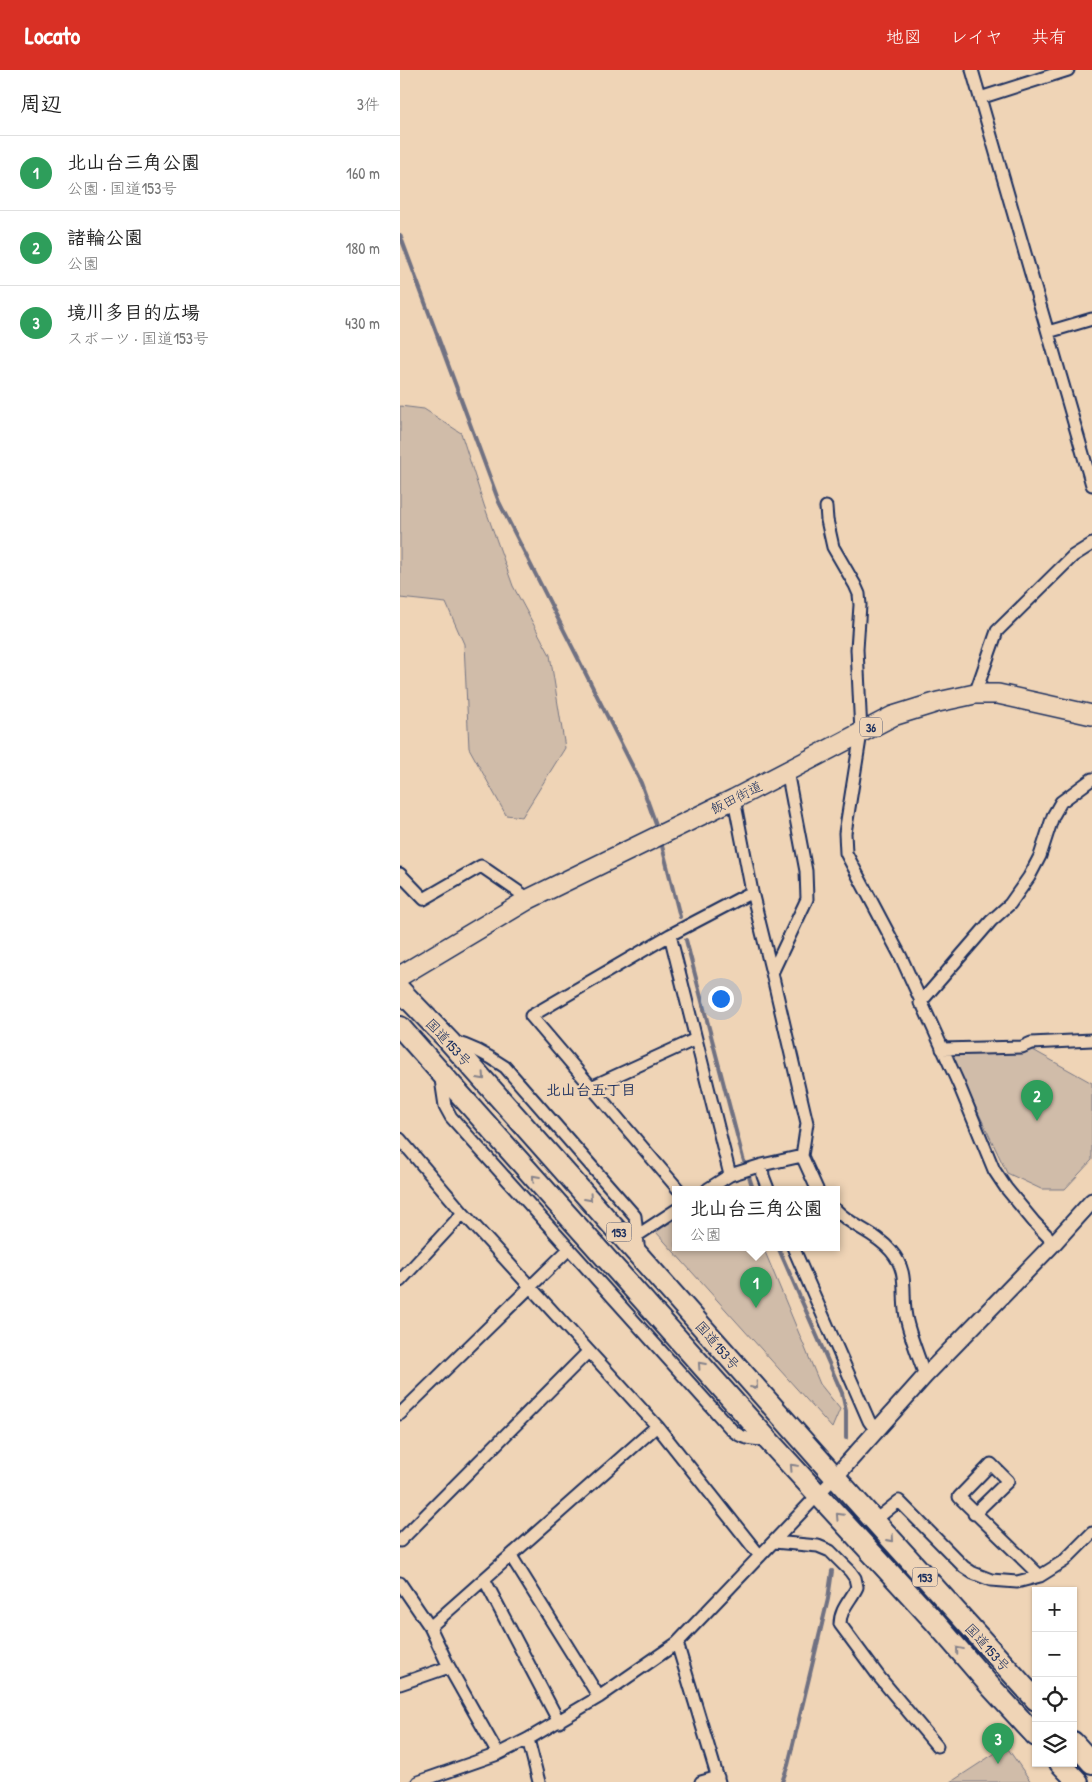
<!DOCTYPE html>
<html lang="ja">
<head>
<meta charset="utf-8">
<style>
  body { margin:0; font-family:"Patrick Hand","Klee One",sans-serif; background:#f6f6f6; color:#222 }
  .controls { position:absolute; right:15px; bottom:15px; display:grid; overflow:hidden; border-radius:0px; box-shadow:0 1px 4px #0004 }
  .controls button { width:45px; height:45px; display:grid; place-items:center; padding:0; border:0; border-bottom:1px solid #e0e0e0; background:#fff; color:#222; font:25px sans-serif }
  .you { position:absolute; left:320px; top:928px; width:18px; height:18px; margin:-12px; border:4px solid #fff; border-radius:50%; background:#1a73e8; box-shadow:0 0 0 8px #1a73e833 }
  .badge { display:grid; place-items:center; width:32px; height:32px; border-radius:50%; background:#d93025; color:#fff; font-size:16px; font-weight:700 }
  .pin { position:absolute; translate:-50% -41px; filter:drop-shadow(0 1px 2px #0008) }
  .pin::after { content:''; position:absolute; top:26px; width:18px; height:15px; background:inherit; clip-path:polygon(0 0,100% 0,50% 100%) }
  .popup { position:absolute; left:272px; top:1116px; width:168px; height:65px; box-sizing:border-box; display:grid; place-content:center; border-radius:0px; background:#fff; filter:drop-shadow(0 1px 4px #0005); font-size:16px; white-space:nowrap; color:#767676 }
  .popup b { font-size:19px; color:#222 }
  .popup::after { content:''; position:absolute; left:50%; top:100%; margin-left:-10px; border:10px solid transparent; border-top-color:#fff }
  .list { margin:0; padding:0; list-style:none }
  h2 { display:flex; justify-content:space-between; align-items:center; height:65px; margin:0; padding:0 20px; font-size:21px }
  h2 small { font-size:16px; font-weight:400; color:#767676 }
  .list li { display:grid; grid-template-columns:32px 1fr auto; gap:15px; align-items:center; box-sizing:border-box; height:75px; padding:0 20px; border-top:1px solid #e0e0e0 }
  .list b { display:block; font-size:19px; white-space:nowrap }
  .list p { margin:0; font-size:16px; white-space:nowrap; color:#767676 }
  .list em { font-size:16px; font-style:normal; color:#767676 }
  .icon { flex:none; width:28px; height:28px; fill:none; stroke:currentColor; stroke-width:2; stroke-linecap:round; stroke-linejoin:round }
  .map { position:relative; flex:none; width:692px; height:1712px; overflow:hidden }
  header { display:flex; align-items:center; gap:30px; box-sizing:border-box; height:70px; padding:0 25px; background:#d93025; color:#fff }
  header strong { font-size:24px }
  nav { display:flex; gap:28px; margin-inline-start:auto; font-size:18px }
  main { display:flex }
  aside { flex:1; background:#fff }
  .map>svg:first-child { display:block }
  .green { fill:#d0bca9; stroke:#767684 }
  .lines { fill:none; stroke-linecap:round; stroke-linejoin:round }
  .stream { stroke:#707182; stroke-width:4 }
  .minor-casing { stroke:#1b2f5e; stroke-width:15 }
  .tertiary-casing { stroke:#1b2f5e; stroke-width:19 }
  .primary-casing { stroke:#1b2f5e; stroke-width:22 }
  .trunk-casing { stroke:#1b2f5e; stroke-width:24 }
  .minor { stroke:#efd4b6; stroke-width:11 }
  .tertiary { stroke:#efd4b6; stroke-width:15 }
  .primary { stroke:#efd4b6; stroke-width:19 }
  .trunk { stroke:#efd4b6; stroke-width:20 }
  .oneway { stroke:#85828a }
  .labels { text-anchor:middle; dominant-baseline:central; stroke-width:5; stroke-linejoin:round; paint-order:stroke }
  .shield { fill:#efd4b6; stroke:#5b6078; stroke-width:1 }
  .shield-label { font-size:12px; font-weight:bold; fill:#1b2f5e }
  .street-label { font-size:14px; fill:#1b2f5e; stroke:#efd4b6 }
  .neighbourhood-label { font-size:15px; font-weight:bold; fill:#1b2f5e; stroke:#efd4b6 }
</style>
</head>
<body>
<header>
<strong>Locato</strong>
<nav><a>地図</a><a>レイヤ</a><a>共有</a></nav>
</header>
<main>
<aside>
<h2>周辺<small>3件</small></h2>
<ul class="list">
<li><span class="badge" style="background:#2e9e5b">1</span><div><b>北山台三角公園</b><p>公園 · 国道153号</p></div><em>160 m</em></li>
<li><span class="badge" style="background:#2e9e5b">2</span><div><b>諸輪公園</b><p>公園</p></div><em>180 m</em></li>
<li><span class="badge" style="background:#2e9e5b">3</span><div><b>境川多目的広場</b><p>スポーツ · 国道153号</p></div><em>430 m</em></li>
</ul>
</aside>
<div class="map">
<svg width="692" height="1712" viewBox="0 0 692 1712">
  <rect width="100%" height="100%" fill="#efd4b6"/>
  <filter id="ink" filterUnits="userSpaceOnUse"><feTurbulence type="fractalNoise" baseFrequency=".02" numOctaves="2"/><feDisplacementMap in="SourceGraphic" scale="10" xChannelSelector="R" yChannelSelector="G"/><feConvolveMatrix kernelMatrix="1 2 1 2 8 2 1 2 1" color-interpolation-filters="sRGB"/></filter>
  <g filter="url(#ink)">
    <path class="green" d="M0,336L24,339L61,363L84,435L113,516L150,585L165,678L122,747L106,745L69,678L64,574L46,533L0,528Z
      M633,980L692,1013V1090L665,1119H641L607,1103L550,983Z
      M276,1149V1177H363L420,1314L440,1339L432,1358L256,1162Z
      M606,1676L631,1712H551Z"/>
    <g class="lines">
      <path class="stream" d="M0,165L99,432L241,713L258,760
        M261,772L280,847
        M286,870L343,1088L353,1119
        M378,1177L442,1323L446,1341V1368
        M382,1712L388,1695L428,1529L432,1501"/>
      <defs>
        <path id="minor" d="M572,0L692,415
          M580,28L668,0
          M648,262L692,249
          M426,437L427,450L433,477L455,515L459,524L460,535L457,579L461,663L445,763L446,783L501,887L559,1015L594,1100L606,1118L634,1152L654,1173
          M575,624L597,561L673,486L692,474
          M334,729L352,822L372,903L407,1053L402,1086L417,1119
          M0,804L24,829L81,796L129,829
          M270,865L330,1105
          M372,903L407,829L406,801L387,701
          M520,933L591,851L610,834L629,807L640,786L653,746L661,732L692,709
          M51,971C72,976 88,985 105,997L235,1146L239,1184
          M542,979L622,977L631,973L692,970
          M40,1003L45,1036L51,1047L332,1360C343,1370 354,1369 368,1370
          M191,1017L296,969
          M0,1069L63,1143L257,1356L360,1486
          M362,1095L363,1106L368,1119
          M278,1119L131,946L270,865L352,822
          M308,1119L330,1105L362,1095L402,1086
          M436,1140C452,1157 475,1162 491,1181C510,1203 501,1222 506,1247C510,1267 519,1287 525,1306
          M238,1165L276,1140
          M393,1177L469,1351L477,1362
          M0,1211L63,1143
          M0,1344L169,1179
          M574,1444L608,1411L591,1394L559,1427L640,1506
          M474,1451L499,1431L564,1497L573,1503L591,1510L617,1512L640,1506L664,1491L692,1463
          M0,1471L188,1282
          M374,1472L418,1476L430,1481L450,1501L455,1508L457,1517C451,1530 440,1539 440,1554L480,1608L537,1676
          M111,1486L199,1627
          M84,1509L159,1652
          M0,1513L30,1557L49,1597L98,1684
          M30,1557L257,1356
          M277,1573L319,1712
          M0,1614L49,1597
          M128,1669L139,1712
          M18,1712L98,1684L128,1669L199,1627L277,1573L435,1407
          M301,1712L318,1707"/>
        <path id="tertiary" d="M435,1407L525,1306L654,1173L692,1131"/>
        <path id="primary" d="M0,906L129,829L334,729L493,646L538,632L575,624H598L692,645"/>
        <path id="trunk" d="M0,920L49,971L435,1407L636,1630
          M0,957L368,1370L535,1552L591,1617L636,1666
          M673,1672L692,1693
          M660,1693L678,1712"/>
      </defs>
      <use href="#minor" class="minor-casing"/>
      <use href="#tertiary" class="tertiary-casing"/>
      <use href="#primary" class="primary-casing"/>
      <use href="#trunk" class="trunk-casing"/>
      <use href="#minor" class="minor"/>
      <use href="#tertiary" class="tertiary"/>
      <use href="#primary" class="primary"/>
      <use href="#trunk" class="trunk"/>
    </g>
    <defs><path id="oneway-chevron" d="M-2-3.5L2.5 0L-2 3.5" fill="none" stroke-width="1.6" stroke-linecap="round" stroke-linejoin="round" transform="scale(1.25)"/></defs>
    <g class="oneway">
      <use href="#oneway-chevron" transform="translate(82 1007) rotate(48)"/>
      <use href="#oneway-chevron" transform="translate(135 1108) rotate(-132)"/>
      <use href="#oneway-chevron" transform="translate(189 1128) rotate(48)"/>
      <use href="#oneway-chevron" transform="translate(301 1295) rotate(-132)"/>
      <use href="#oneway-chevron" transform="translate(355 1316) rotate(49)"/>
      <use href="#oneway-chevron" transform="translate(393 1397) rotate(-133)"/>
      <use href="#oneway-chevron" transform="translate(439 1446) rotate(-133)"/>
      <use href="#oneway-chevron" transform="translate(491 1469) rotate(48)"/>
      <use href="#oneway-chevron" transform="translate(559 1580) rotate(-130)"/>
    </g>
  </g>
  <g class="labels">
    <g class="shield">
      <rect x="460" y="647.5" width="22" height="19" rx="4"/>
      <rect x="206.5" y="1152.5" width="25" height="19" rx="4"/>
      <rect x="512.5" y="1497.5" width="25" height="19" rx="4"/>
    </g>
    <g class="shield-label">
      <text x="471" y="657">36</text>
      <text x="219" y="1162">153</text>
      <text x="525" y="1507">153</text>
    </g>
    <g class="street-label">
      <text transform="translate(336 727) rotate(-27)">飯田街道</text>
      <text transform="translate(49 972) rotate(47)">国道153号</text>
      <text transform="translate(318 1275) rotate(49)">国道153号</text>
      <text transform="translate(588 1577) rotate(48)">国道153号</text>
    </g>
    <g class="neighbourhood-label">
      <text x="191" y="1019">北山台五丁目</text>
    </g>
  </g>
</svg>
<div class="controls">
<button>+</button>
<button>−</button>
<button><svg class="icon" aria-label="locate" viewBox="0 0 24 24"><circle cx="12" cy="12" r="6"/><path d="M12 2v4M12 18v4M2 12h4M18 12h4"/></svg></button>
<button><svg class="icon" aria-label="layers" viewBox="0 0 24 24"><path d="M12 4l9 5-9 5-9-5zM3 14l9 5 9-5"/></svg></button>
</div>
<div class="you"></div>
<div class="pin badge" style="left:356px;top:1238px;background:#2e9e5b">1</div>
<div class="popup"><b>北山台三角公園</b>公園</div>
<div class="pin badge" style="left:637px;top:1051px;background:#2e9e5b">2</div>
<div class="pin badge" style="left:598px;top:1694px;background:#2e9e5b">3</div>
</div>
</main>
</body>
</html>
